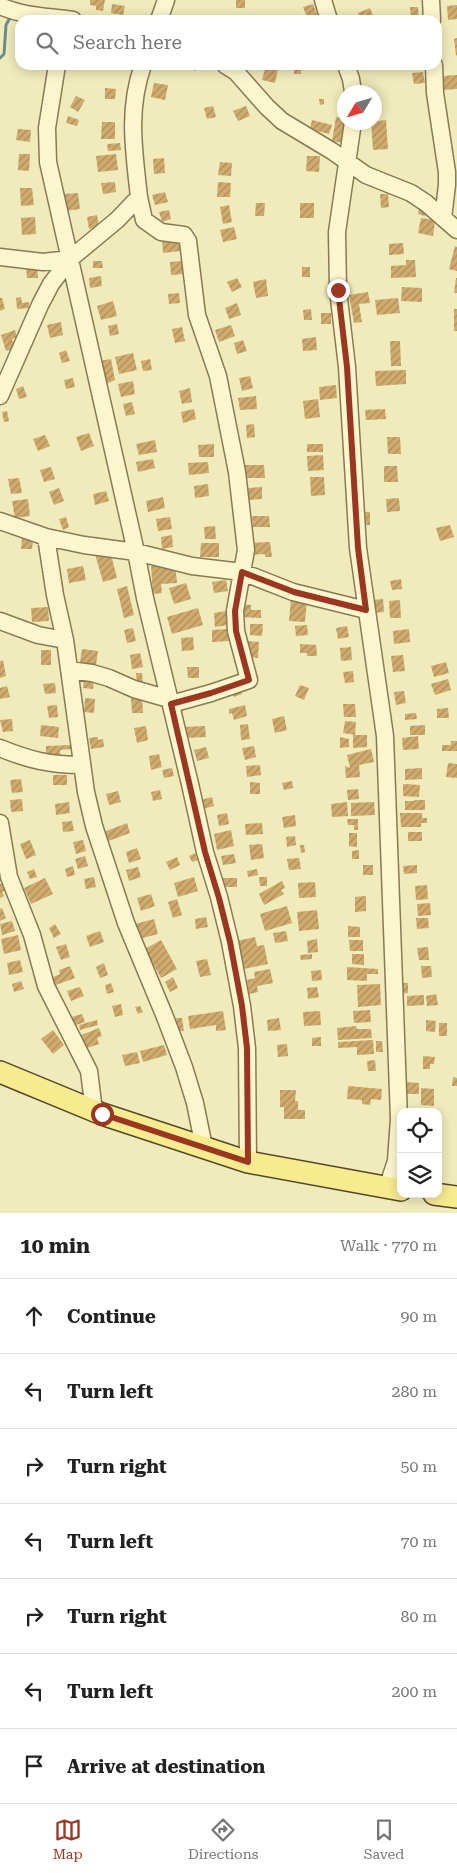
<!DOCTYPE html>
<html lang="en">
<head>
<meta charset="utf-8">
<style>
  body { margin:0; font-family:"Roboto Serif",serif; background:#f6f6f6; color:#222 }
  .controls { position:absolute; right:15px; bottom:15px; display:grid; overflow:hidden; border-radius:10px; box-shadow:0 2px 12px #0003 }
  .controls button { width:45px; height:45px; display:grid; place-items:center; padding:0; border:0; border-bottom:1px solid #e0e0e0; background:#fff; color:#222; font:25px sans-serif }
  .compass { position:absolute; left:337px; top:85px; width:45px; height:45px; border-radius:50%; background:#fff; box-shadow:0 2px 12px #0003; rotate:232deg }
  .stop { position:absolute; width:15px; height:15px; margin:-11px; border:4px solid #9b3720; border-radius:50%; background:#fff }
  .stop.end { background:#9b3720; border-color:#fff; box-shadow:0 1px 5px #0008 }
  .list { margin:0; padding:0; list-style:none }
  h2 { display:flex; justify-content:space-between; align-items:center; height:65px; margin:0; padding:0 20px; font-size:21px }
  h2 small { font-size:16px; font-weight:400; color:#767676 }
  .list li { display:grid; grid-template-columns:32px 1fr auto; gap:15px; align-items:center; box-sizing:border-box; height:75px; padding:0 20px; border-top:1px solid #e0e0e0 }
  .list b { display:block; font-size:19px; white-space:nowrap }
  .list em { font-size:16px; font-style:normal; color:#767676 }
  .icon { flex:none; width:28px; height:28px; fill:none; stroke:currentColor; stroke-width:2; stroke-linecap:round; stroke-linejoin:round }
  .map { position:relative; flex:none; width:457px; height:1213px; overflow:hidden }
  .search { position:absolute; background:#fff; box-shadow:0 2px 12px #0003; left:15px; right:15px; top:15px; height:55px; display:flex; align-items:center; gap:12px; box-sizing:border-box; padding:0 18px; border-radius:15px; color:#767676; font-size:19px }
  .sheet { height:590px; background:#fff }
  nav { display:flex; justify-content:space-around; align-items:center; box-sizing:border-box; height:70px; border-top:1px solid #e0e0e0; background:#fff; font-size:14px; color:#767676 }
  nav a { display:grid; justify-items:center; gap:2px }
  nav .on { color:#9b3720 }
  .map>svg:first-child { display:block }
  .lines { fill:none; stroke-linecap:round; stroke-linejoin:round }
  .stream { stroke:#678e8c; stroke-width:3 }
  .building { fill:url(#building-hatch) }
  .minor-casing { stroke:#887a54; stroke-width:19 }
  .major-casing { stroke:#554629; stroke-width:24 }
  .minor { stroke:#fbf6ce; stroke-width:16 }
  .major { stroke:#f7eb8f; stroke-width:21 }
  .route { stroke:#9b3720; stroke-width:6 }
</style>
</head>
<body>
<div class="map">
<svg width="457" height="1213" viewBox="0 0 457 1213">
  <defs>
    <pattern id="building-hatch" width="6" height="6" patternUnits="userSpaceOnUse" patternTransform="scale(1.25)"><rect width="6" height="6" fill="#d1ab6e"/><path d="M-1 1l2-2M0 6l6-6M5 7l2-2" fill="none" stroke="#aa8c5a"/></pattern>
  </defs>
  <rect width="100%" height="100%" fill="#f0ebbb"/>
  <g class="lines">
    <path class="stream" d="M0,58L4,54L6,25L11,16"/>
  </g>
  <path class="building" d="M90,0H105L103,11L96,10V6L90,5Z
    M236,0H245V8H236Z
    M112,4L125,6L123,15L111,13Z
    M313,4L319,20H308L303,7Z
    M457,5V19L448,20L447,6Z
    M410,7H418L419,20H411Z
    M370,8L374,18L369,20H361L358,13Z
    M457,38V55L456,56L454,39Z
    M182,65H197L196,71L181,67Z
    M266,65H279L275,83L262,80Z
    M294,65H301V74H294Z
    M423,72L425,83L414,84L412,73Z
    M457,75V89L443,90L442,76Z
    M154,83L168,85L165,100L151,97Z
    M105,88L116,89L115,99H105Z
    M76,96L85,100L78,112L70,107Z
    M319,99H324V104L320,105Z
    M213,106L216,117L207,119L204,108Z
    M246,106L250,116L238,121L233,111Z
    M339,108L344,109V115H339Z
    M68,116L79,120L77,126L66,123Z
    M336,117L344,118V122H348L345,143L332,141Z
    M312,120L332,125L329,134L310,129Z
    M386,120L388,149L373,150L371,122Z
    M102,122H115V139H101Z
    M18,129L31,130L30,142L16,140Z
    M120,143L121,150L108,151L107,144Z
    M19,154H30L29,171L18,170Z
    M116,154L118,170L98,172L96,156Z
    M307,156H320L319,172L306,171Z
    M164,158L165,173L154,174L153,159Z
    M220,162L232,163L231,176L218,175Z
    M115,182L116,192L103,194L101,183Z
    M218,182L231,183L230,197H217Z
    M20,188H32L34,205L21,206Z
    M165,192L168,202L155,205L152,195Z
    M78,193L80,209L66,211L64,194Z
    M380,194H388L389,207L381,208Z
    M256,203H265L264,216H255Z
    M300,203H314V218H300Z
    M229,205L232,222L223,224L220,207Z
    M420,206L427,208L425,216L418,214Z
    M169,210L171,219L162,222L159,212Z
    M97,215L99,227L89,229L87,217Z
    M35,217L36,234L22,235L21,218Z
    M421,218L435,220L433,236L418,233Z
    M234,227L237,239L223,242L220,230Z
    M179,239L180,251L163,253L162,240Z
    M403,243L404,254L389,255V244Z
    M455,246L457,247V271L449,269Z
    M406,260H415L416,277L391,278V266L406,265Z
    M93,261H102L103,268H93Z
    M182,261L184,274L171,275L170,262Z
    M37,266L38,278H27L26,267Z
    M302,267H310V277H302Z
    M101,276L102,286L90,288L89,278Z
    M237,278L242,287L232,292L227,282Z
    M456,278H457V293H454Z
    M266,279L268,296L256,298L253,282Z
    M402,287L422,288V302L401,301Z
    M368,292L370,303L359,304L362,322L354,323L349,295Z
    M179,293L180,303L169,304L168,294Z
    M21,297L22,303L29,302V308L17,309L16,298Z
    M0,298H2L5,309L0,311Z
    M398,298L400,313L377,315L375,300Z
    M113,301L117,316L101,320L97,306Z
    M237,303L241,315L229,319L225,308Z
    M311,309L312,320H304L303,310Z
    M454,309H457V331H454Z
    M321,313H331V324H321Z
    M61,322L63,335L50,338L47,325Z
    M117,324L119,334L110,336L108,326Z
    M231,325L235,336L219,342L215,330Z
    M182,327L185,341L175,343L172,329Z
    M15,330L17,337L12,339L15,348L6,351L1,335Z
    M316,337L317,350L303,351L302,339Z
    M243,340L247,351L237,354L234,343Z
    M390,341H400L401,366H391Z
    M66,350L70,361L62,363L59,353Z
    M133,353L137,370L119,374L115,357Z
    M111,359L115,380L104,385L99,361Z
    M150,359L152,370L143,371L141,361Z
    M406,370V384L376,386L375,371Z
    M250,376L253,388L242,391L239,378Z
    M73,378L75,387L66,389L64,380Z
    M133,381L135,394L121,397L118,384Z
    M336,385L337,398L320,400L319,387Z
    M23,386L27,397L19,399L16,389Z
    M190,388L192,402L182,404L179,391Z
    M256,396L257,409L240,410L238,398Z
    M318,399L320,417L305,419L303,401Z
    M132,402L135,414L126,416L123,404Z
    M194,409L196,419L183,423L181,412Z
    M385,409L386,419L366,420L365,410Z
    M7,411L9,421L4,422L2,412Z
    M254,424L255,437L247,438L246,425Z
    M89,433L94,446L81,451L76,437Z
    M45,435L50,446L38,451L33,439Z
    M387,437H400L401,454H388Z
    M155,440L157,452L139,455L136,444Z
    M214,444V457H199L198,445Z
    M307,444H323V452H307Z
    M323,455L324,470L308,471L307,456Z
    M153,459L155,468L138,472L136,462Z
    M208,462L209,473L189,475L188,463Z
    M241,465H264L265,478H241Z
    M384,466H397L398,482H384Z
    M51,467L55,479L44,482L40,470Z
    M310,477H324L325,495L311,496Z
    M19,478L22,493L11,494L8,479Z
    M208,484L209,496L195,498L194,486Z
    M262,487V499L249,500L248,488Z
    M59,488L64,501L54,505L49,492Z
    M106,491L109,501L95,505L93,494Z
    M163,497L165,508L148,512L146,501Z
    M399,498L400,511L387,512L386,499Z
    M28,499L30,516L15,518L12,501Z
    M363,512H370V525H364Z
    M252,516H269L270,527H253Z
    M66,517L69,527L63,530L59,519Z
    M170,517L172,529L158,531L156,519Z
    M450,525L454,537L440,541L436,528Z
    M215,526L216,539H205L204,527Z
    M172,535L173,547L162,549L161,537Z
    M22,539L33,540L32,549H21Z
    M270,542L272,557H265V554L250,555L249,543Z
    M201,543H219V557H200Z
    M110,551L117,578L103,582L95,554Z
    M175,564L177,583L161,584L162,593L153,594L151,566Z
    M83,566L86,580L69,583L67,569Z
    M401,579L402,589L392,590L390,581Z
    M226,580L228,591L214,593L212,582Z
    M186,583L191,599L174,604L169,588Z
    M127,586L134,615L124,618L117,589Z
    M291,598L307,599L305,622L289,621Z
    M383,599L384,612L374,613L373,600Z
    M400,600L401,618H390L389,601Z
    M241,604L251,605V610H261V618L240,617Z
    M48,607L49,621L32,622L31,608Z
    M198,608L203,625L172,634L167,617Z
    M226,611L228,625L215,627L214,613Z
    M250,624H263L262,636L250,635Z
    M307,625L308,635L296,636L295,626Z
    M347,626L349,637L338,639L336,628Z
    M133,628L136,641L127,643L124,630Z
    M228,629L229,641L212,642V630Z
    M409,629L410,642L394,644L393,631Z
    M193,637L194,650L182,651L181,638Z
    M246,641L259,642L258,658L245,657Z
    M300,644L316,645L317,656H307V653H300Z
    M351,647L352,660L341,661L340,648Z
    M82,649L98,651L96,665L80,662Z
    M41,650H51V665H41Z
    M140,653L143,667L132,669L130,655Z
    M403,655L405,671L393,672L391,656Z
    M3,660L6,676L0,678V661Z
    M446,662L449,673L434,677L431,666Z
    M187,667H199V678H188Z
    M353,671L354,682L345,683L343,672Z
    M136,673H142L143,684L137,685Z
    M84,677L94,679L93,689L83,688Z
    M448,679L451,690L435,695L431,684Z
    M55,683L56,693L45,694L43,684Z
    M300,685L309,688L304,700L295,696Z
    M7,686L10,697L0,699V688Z
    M240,686L242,694L234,697L231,688Z
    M404,691L406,703L396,705L394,692Z
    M131,697H142L143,713H132Z
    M85,698L95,699L94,713L84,712Z
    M343,704H355L356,717H344Z
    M57,705L58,717L49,718L47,706Z
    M245,705L247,716L234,720L232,713L229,714V709Z
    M448,708L449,718H437V709Z
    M416,713L417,719L405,720V714Z
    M284,716L287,730L275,733L272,719Z
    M12,719L13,731L3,732L0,720Z
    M345,721L356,722L355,735L343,733Z
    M248,724L250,739L241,740L240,725Z
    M41,725L59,727L58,738L40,736Z
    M425,725V735H410V726Z
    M146,726L148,740L137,743L134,728Z
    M205,726L206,737L184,738L183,727Z
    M353,735H367V747L353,748Z
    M418,736L419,749L403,750L402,738Z
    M98,737V740L103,739L104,747L91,749L89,738Z
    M340,737L349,739V747L340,748Z
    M451,741H457V751H442V745H451Z
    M71,745V749L60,750V761H46V746Z
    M254,746L256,757L245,760L242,748Z
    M206,747L209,758L197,761L194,750Z
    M371,749L374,762L359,765L360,777L346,778L345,766L350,768L347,755Z
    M159,754L162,767L151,770L149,756Z
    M448,763L457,764V778L446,777Z
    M260,765L261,775L247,777L246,766Z
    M172,768L174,776L164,778L162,770Z
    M422,768V779L405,780V769Z
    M53,775H67V785H53Z
    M21,779L23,792L12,793L10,780Z
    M292,781L293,788L284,790L282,783Z
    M250,782L260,783V794H250Z
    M403,784L420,785L419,797L403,796Z
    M358,789L359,799L348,800L347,790Z
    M160,790L162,799L153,801L151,792Z
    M118,791L121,802L109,805L106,794Z
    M212,797L214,806L203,809L201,800Z
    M22,799L23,811L11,812L10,800Z
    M415,800H425V810H405V801H414Z
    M69,802L70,813L56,815L55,804Z
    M347,802L348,816L332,817L331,804Z
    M374,802L375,815L351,816V803Z
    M227,813L229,824L219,826L217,815Z
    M400,813H422V818H427V823H421V827H401Z
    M295,815L296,826L284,828L282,817Z
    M347,819H358V830H354V825H348Z
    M72,821L74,831L63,832L62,822Z
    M127,823L130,833L103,843L99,834Z
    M262,823L263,834L246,835L245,824Z
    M231,830L234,846L217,850L214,834Z
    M408,832H422V841H408Z
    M349,833H357V847L349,846Z
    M295,836L296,845L287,847L286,837Z
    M30,840L36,855L26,859L20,844Z
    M83,840L86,851L76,854L73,842Z
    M262,844L264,858L251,860L249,845Z
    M300,845H304L305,852L301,853Z
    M137,848L141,859L129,863L126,852Z
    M359,850V859H352V851Z
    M195,853L198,860L192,862L189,856Z
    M234,854L236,863L223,865L221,856Z
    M85,856L88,866L78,869L75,859Z
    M177,857L180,865L170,870L166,862Z
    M299,858L301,869L289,870L287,859Z
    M363,865H373V875H363Z
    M417,865V873L404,874L403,866Z
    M73,866L75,875L67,877L65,869Z
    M138,867L141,877L129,881L126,870Z
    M34,869L37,877L30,879L27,872Z
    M257,869L258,875L248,877L247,871Z
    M94,877L96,887L86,889L84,879Z
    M194,877L198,891L178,897L174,883Z
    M259,877H267V886H260Z
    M45,878L53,894L31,904L24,888Z
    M223,878H237V887H224Z
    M282,881L285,888L281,890L284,894L264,905L259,894Z
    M9,882L11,889L2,892L4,896L0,898V884Z
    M315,882L316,897L299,898L298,883Z
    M427,885L428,899L416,900L415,886Z
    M151,894L155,906L141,911L137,898Z
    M366,896V911L355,912V897Z
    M177,899L182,915L173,918L168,902Z
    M430,903L431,915L418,916L417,904Z
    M287,906L292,923L265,931L260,914Z
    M2,908L6,918L0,921V909Z
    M317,910L319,929L299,931L297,912Z
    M206,917L208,927L196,929L195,919Z
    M416,918H428L429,928L417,929Z
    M154,919L158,934L139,939L135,924Z
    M12,921L15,931L2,935L0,924Z
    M55,924L61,934L54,938L49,928Z
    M348,926L360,927V937H348Z
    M100,931L104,942L90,947L86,936Z
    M286,931L288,941L275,943L273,933Z
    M18,935L21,950L4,954L1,939Z
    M255,937L257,946L264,945L268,964L243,969L237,941Z
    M317,939L318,952L308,953L307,941Z
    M161,940L177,969L161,978L145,949Z
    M349,940H363V951H350Z
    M66,944L70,957L61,960L56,947Z
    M428,947L429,960H419L417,948Z
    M312,954V959L301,960L300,955Z
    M352,954H364V965L352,964Z
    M207,959L211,975L200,977L196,961Z
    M20,960L23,972L9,975L7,963Z
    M104,963L108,975L100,978L96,967Z
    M70,966L75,978L53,986L51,978L60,974L59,970Z
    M421,966H431L432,977L422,978Z
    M347,967L378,969V974H367V981L347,980Z
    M270,969L273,983L257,986L258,992L249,994L247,980L255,978L254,972Z
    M321,970L322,980L312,981L311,971Z
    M173,977L178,988L170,992L165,982Z
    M21,981L24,989L14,992L12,984Z
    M111,983L114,992L107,994L105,985Z
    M402,983H408V993L402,994Z
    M380,984L381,1005L358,1007L357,985Z
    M80,987L84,996L71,1001L67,991Z
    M317,987L319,997L308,999L307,988Z
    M436,994L438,1005L427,1006L426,996Z
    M424,995V1005L407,1006V996Z
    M121,1004L123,1015L115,1017L112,1006Z
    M140,1006L143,1012L138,1014L135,1007Z
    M370,1010L371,1022L354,1023L353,1011Z
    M223,1011L226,1030L216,1031V1025L190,1029L188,1016Z
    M320,1011L321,1025L304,1026L303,1012Z
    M82,1014L85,1022L70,1027L68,1018Z
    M176,1018H182L184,1031H178Z
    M279,1018L281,1030L268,1031L267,1020Z
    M97,1020L98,1025L80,1030L79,1025Z
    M426,1020L436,1021L435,1032L426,1031Z
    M439,1023H447V1036H439Z
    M356,1026L357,1029H371L372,1038L338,1040L337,1028Z
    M99,1028L102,1036L97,1038L99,1044L84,1049L79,1036Z
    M53,1030L64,1045L53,1054L41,1039Z
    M321,1037V1046H312V1038Z
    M373,1040L374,1054L357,1055V1047L338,1048V1042Z
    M376,1041H382L383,1052H376Z
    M287,1044L288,1056L278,1057L277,1045Z
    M164,1045L167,1055L143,1062L140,1051Z
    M137,1052L140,1063L125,1066L122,1055Z
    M423,1056L435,1057L434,1064H430V1069H423Z
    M375,1060L376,1071H368L367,1061Z
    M453,1077L457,1078V1086H452Z
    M405,1082L419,1083V1094H405Z
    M348,1086L382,1089L381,1100L371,1099L370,1105L362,1104V1100L347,1099Z
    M421,1088L434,1089V1106L421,1105Z
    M280,1090H296L295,1101H298V1110H305V1119H284V1107H280Z"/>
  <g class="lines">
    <defs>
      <path id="minor" d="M323,0L329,20
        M431,0L432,20
        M0,6C26,17 46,16 73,20
        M159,20L166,0
        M57,65L47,128L48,162L136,552L145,598L190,784L205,852L219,897L230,942L242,1006L247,1048L248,1162
        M225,65L236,72L267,107L282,121L332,151L366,175L411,193L426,203L457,230
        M346,65L351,79L353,92
        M434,65L435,93L447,172V185L443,218
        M353,122L337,232L338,290L347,367L358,548L385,736L399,1119L396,1161L387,1188
        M139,197L144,220L161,232L184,235L188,241L197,315L218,376L237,472L246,550L235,611L236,631L249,680L211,693L171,704
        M0,257L43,262L70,259
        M0,396L40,305L51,284L70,259L117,220L139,197C134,151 127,110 143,65
        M0,521L46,537L55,595L65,640L86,792L94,826L126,923L165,1017L184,1067L195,1103L204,1147
        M46,537L84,545L136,552L192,566L242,572L293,592L366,610
        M0,621L38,635L65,640
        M69,670L92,673L109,678L134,689L169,699
        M0,748C29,760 50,765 82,765
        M0,823L9,877L32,935L46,986L89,1071L94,1111"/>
      <path id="major" d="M0,1072L102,1114L248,1162L401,1190
        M434,1194L457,1197"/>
    </defs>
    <use href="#minor" class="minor-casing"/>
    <use href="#major" class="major-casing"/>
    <use href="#minor" class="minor"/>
    <use href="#major" class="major"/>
  </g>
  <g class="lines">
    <path class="route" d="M102,1114L248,1162L247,1048L242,1006L230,942L219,898L205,852L171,704L211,693L249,680L236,631L235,611L242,572L294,592L366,610L358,548L347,367L338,290"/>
  </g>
</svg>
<div class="controls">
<button><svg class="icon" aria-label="locate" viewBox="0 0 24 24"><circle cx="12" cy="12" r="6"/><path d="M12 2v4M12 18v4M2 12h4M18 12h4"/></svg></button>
<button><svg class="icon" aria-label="layers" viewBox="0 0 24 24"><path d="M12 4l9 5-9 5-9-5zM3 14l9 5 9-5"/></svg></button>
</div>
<svg class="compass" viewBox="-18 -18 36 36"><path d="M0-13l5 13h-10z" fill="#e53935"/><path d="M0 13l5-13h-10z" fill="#767676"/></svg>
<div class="stop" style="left:102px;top:1114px"></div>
<div class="stop end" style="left:338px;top:290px"></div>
<div class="search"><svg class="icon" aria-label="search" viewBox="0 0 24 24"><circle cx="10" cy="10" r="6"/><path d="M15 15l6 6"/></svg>Search here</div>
</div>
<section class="sheet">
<h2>10 min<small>Walk · 770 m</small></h2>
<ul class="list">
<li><svg class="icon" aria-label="ahead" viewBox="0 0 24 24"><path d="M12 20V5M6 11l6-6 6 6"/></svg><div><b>Continue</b></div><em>90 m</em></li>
<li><svg class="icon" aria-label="left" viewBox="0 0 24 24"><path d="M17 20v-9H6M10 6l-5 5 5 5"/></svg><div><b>Turn left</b></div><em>280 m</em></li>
<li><svg class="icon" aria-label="right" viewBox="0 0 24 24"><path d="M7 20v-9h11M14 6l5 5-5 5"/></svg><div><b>Turn right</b></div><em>50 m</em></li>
<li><svg class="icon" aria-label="left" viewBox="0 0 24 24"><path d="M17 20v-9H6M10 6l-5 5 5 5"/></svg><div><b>Turn left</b></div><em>70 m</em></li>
<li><svg class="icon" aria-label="right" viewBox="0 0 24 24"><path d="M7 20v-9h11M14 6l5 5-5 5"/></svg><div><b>Turn right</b></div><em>80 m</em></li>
<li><svg class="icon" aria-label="left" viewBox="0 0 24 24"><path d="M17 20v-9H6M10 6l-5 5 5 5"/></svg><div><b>Turn left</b></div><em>200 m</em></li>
<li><svg class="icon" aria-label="arrive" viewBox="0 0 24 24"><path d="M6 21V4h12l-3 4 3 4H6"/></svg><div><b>Arrive at destination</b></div></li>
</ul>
</section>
<nav>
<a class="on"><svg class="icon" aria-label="map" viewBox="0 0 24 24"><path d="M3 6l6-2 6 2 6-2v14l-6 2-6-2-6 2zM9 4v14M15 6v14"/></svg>Map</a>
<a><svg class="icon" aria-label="directions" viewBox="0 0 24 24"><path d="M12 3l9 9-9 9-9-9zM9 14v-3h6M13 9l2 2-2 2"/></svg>Directions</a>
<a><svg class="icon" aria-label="saved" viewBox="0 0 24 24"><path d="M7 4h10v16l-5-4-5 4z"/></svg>Saved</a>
</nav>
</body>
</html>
